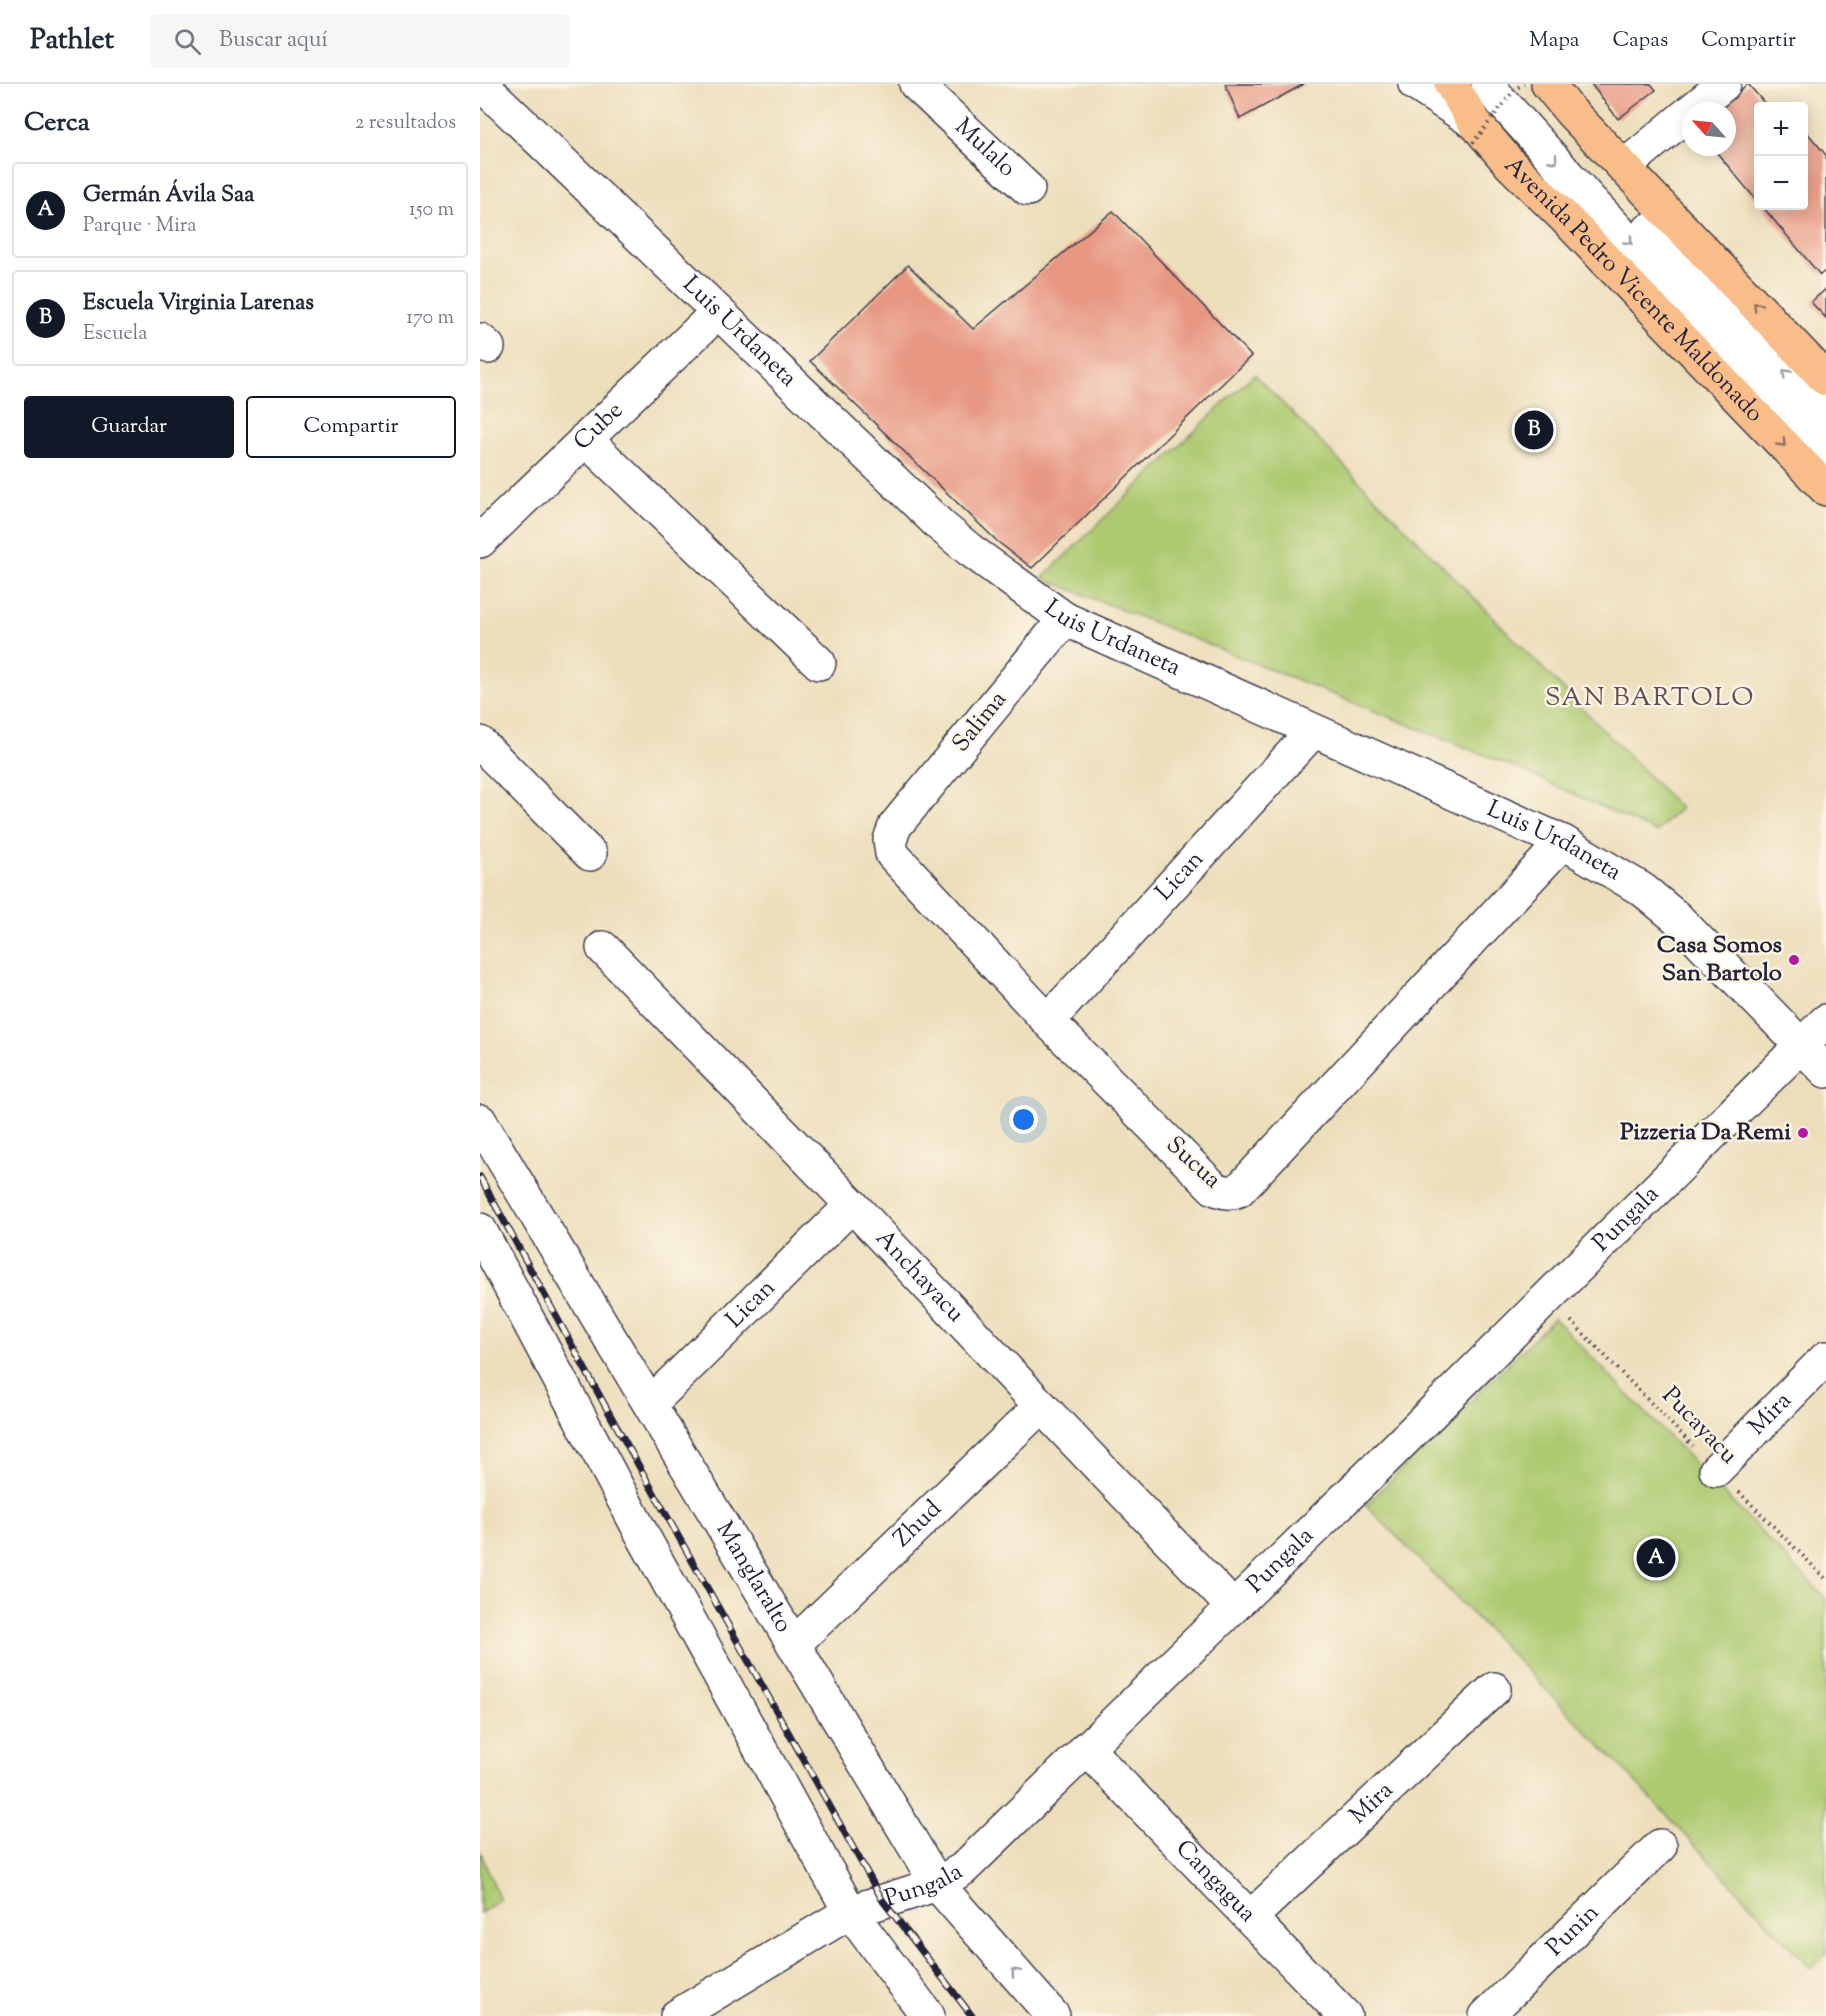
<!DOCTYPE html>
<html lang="es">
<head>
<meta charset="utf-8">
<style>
  body { margin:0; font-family:"Sorts Mill Goudy",serif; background:#f6f6f7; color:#1f2937 }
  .controls { position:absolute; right:18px; top:18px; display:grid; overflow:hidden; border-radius:6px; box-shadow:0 3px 15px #0003 }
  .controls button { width:54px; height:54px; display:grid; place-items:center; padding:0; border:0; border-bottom:2px solid #e0e1e3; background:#fff; color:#1f2937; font:30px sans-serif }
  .compass { position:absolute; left:1202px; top:18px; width:54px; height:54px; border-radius:50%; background:#fff; box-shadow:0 3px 15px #0003; rotate:297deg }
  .you { position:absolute; left:544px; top:1036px; width:21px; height:21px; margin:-15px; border:4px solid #fff; border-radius:50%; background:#1a73e8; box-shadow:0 0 0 9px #1a73e833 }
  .badge { display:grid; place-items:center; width:39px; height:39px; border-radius:50%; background:#111827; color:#fff; font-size:20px; font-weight:700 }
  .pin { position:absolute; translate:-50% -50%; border:3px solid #fff; box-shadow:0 2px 6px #0006 }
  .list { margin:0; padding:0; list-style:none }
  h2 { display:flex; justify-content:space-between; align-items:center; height:78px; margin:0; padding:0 24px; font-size:26px }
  h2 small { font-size:20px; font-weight:400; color:#747a83 }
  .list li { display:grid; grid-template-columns:39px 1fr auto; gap:18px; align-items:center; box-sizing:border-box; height:96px; margin:0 12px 12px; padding:0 12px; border:2px solid #e0e1e3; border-radius:6px }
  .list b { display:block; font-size:22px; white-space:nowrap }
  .list p { margin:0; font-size:20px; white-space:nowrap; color:#747a83 }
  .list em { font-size:20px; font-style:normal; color:#747a83 }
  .actions { display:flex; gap:12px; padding:18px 24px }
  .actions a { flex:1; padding:14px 0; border:2px solid #111827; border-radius:6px; text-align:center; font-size:21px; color:#111827 }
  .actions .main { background:#111827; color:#fff }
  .icon { flex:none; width:33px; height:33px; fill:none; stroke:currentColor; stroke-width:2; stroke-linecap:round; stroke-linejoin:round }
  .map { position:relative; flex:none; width:1346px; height:1932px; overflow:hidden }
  header { display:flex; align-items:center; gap:36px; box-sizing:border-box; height:84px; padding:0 30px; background:#fff; border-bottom:2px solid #e0e1e3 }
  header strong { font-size:28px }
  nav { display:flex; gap:33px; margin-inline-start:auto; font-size:21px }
  .search { width:420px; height:54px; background:#f6f6f7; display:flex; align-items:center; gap:15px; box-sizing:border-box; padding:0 21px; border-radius:6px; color:#747a83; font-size:22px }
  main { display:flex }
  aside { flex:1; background:#fff }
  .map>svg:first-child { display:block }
  .green { fill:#adca71; stroke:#687656; stroke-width:1.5 }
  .building { fill:#e79782 }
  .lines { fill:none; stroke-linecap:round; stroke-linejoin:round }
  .minor-casing { stroke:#403e4e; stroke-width:36 }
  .major-casing { stroke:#403e4e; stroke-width:36 }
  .path { stroke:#403e4e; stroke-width:4; stroke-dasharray:1.5 4.5; stroke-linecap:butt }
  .minor { stroke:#fff; stroke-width:33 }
  .major { stroke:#f8bd89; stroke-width:33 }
  .rail-casing { stroke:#22223b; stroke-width:7 }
  .rail { stroke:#fcf5e5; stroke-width:4.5; stroke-dasharray:14; stroke-linecap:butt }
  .path-bridge { stroke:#403e4e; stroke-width:4; stroke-dasharray:1.5 4.5; stroke-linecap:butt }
  .oneway { stroke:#9c9ca7 }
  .oneway2 { stroke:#8d7062 }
  .poi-dot { fill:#b5179e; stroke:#fcf5e5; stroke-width:2 }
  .labels { text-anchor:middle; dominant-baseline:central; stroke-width:5; stroke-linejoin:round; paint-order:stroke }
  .street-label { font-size:24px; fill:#22223b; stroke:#fcf5e5 }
  .poi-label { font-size:24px; font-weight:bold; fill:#22223b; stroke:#fcf5e5; text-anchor:end }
  .neighbourhood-label { font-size:26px; letter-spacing:1.5px; fill:#674b54; stroke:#fcf5e5 }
</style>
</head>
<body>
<header>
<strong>Pathlet</strong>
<div class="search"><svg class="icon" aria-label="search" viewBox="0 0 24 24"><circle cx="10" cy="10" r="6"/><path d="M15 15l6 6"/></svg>Buscar aquí</div>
<nav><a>Mapa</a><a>Capas</a><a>Compartir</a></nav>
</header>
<main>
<aside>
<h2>Cerca<small>2 resultados</small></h2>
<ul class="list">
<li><span class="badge">A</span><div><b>Germán Ávila Saa</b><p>Parque · Mira</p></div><em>150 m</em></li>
<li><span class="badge">B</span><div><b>Escuela Virginia Larenas</b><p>Escuela</p></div><em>170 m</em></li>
</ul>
<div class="actions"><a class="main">Guardar</a><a>Compartir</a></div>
</aside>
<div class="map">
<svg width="1346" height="1932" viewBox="0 0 1346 1932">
  <rect width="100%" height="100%" fill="#fcf5e5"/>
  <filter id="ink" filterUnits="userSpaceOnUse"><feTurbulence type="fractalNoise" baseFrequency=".0167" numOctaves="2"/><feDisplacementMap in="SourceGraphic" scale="12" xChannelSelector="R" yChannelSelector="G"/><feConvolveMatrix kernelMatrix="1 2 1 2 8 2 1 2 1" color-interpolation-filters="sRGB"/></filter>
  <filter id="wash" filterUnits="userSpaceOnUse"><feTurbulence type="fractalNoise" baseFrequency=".008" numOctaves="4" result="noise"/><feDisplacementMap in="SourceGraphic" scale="24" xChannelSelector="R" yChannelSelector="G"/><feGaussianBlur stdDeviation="1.35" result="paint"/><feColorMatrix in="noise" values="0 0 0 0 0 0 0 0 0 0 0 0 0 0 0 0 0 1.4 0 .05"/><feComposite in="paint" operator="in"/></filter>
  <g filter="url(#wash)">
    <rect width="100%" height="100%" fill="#eddebb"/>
    <path class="green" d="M774,290L1200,724L1176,748L1032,682L562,494Z
      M1074,1234L1346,1515V1870L1331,1885L1151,1693L886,1421Z
      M0,1767L20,1816L0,1829Z"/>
    <g id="blocks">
      <path class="building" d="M745,0H824L760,35Z
        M1111,0H1171L1176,6L1138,35Z
        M1268,0L1287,22H1278V118L1232,63H1247V27H1235Z
        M1324,45L1346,71V186L1340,191L1282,122H1324Z
        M633,127L771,272L552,484L518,458L330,277L428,181L493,245Z
        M1346,205V234L1331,218Z"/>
    </g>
  </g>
  <g filter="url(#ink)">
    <use href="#blocks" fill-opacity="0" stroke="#403e4e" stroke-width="1.5"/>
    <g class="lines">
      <defs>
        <g id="minor">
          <path id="s1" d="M1,0L461,442L490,466L585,535L1083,758L1163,806L1197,834L1346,987"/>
          <path id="s2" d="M436,0L548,105"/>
          <path d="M935,0L995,39"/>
          <path d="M1008,0L1016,11L1109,115L1346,367"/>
          <path d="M1211,27L1244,0"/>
          <path d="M1144,83L1211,27"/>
          <path d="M1169,146L1346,331"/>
          <path d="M0,256L8,263"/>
          <path d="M105,355L339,579"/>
          <path id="s3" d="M0,457L238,228"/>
          <path d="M585,535L415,742L410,756L412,770L568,937L734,1104C743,1108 750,1110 759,1106L1083,758"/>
          <path d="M0,659L110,770"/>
          <path id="s4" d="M123,864L372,1121L561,1322L753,1523"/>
          <path id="s5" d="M568,937L833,647"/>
          <path id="s6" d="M0,1037L457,1800L573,1932"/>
          <path d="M0,1146L163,1452L370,1828L448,1932"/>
          <path id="s7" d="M170,1320L372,1121"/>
          <path id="s8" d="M1236,1386L1346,1274"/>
          <path id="s9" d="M315,1559L561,1322"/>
          <path id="s10" d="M606,1664L865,1932"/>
          <path id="s11" d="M771,1833L1014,1605"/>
          <path id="s12" d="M197,1932L370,1828L457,1800L483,1785L884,1396L1346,937"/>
          <path id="s13" d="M1006,1932L1180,1762"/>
        </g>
        <g id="major">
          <path id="s14" d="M971,0L995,39L1030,80L1086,135L1346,405"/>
          <path d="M1068,0L1090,27L1346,295"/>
        </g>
      </defs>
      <use href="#minor" class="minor-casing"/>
      <use href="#major" class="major-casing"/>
      <path class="path" d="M1091,1237L1213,1362
        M1259,1408L1346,1495"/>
      <use href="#minor" class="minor"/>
      <use href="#major" class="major"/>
      <defs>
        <path id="rail" d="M0,1093L128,1327L403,1817L492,1932"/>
      </defs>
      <use href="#rail" class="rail-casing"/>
      <use href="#rail" class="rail"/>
      <path class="path-bridge" d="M993,59L1035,5L1044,0"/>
    </g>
    <defs><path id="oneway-chevron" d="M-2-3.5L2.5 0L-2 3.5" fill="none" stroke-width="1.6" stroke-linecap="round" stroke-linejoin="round" transform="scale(1.5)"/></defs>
    <g class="oneway">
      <use href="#oneway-chevron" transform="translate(1074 76) rotate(48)"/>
      <use href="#oneway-chevron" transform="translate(1149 157) rotate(47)"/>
      <use href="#oneway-chevron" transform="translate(1306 289) rotate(-134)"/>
      <use href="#oneway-chevron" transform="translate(535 1888) rotate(-131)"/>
    </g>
    <g class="oneway2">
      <use href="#oneway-chevron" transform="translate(1277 222) rotate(-134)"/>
      <use href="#oneway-chevron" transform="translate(1302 359) rotate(46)"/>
    </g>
  </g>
  <g class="poi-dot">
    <circle cx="1314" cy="876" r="6"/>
    <circle cx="1323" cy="1049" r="6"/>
  </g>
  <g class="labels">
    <g class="street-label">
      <text stroke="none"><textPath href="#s2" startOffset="94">Mulalo</textPath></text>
      <text stroke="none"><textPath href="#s14" startOffset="276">Avenida Pedro Vicente Maldonado</textPath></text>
      <text stroke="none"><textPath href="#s1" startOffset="358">Luis Urdaneta</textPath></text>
      <text stroke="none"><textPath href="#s3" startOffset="165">Cube</textPath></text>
      <text stroke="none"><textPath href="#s1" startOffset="844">Luis Urdaneta</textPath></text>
      <text transform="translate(500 638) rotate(-51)">Salima</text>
      <text stroke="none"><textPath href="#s1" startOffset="1330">Luis Urdaneta</textPath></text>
      <text stroke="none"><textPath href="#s5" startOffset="196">Lican</textPath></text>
      <text transform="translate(713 1079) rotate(42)">Sucua</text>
      <text stroke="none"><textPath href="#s12" startOffset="1252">Pungala</textPath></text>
      <text stroke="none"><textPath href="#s4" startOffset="456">Anchayacu</textPath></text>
      <text stroke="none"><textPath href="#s7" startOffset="142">Lican</textPath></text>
      <text stroke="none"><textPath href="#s8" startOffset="78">Mira</textPath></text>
      <text transform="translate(1219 1342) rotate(46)">Pucayacu</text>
      <text stroke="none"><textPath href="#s9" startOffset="171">Zhud</textPath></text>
      <text stroke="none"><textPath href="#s12" startOffset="766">Pungala</textPath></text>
      <text stroke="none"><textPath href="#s6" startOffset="532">Manglaralto</textPath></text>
      <text stroke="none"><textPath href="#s11" startOffset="166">Mira</textPath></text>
      <text stroke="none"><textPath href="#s10" startOffset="186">Cangagua</textPath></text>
      <text stroke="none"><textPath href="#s12" startOffset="280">Pungala</textPath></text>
      <text stroke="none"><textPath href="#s13" startOffset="122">Punin</textPath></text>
    </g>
    <g class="poi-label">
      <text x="1302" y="862">Casa Somos<tspan x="1302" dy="28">San Bartolo</tspan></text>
      <text x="1311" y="1049">Pizzeria Da Remi</text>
    </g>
    <g class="neighbourhood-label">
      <text x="1170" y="614">SAN BARTOLO</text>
    </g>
  </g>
</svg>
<div class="controls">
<button>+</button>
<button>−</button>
</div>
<svg class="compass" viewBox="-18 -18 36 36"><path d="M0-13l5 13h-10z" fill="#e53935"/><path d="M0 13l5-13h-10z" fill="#747a83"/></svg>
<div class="you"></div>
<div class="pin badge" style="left:1176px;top:1474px">A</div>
<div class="pin badge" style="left:1054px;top:346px">B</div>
</div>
</main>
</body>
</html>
